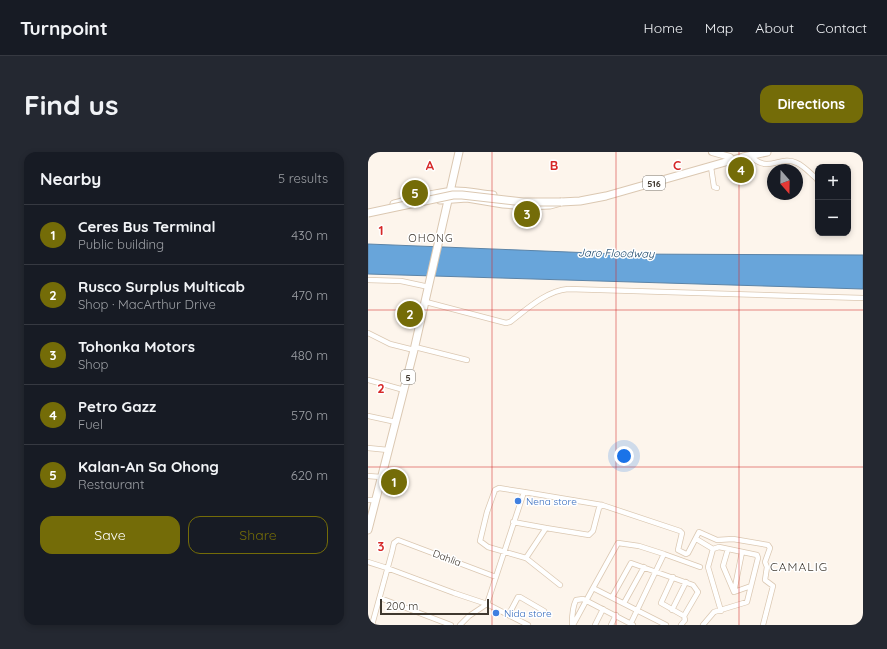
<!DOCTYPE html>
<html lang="en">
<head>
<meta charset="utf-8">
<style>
  body { margin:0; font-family:Quicksand,sans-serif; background:#242831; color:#f1f3f6 }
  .controls { position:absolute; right:12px; top:12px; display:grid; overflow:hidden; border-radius:8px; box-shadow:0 2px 6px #0003 }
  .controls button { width:36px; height:36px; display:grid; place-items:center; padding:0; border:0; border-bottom:1px solid #363941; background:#171b24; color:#f1f3f6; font:20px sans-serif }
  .compass { position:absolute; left:399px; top:12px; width:36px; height:36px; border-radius:50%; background:#171b24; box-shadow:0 2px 6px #0003; rotate:160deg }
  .scale { position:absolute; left:12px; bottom:10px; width:109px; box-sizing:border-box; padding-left:4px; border:2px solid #3f382f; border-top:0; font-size:11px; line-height:14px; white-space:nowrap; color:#3f382f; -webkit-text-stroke:3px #fff; paint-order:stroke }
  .you { position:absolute; left:256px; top:304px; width:14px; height:14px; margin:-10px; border:3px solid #fff; border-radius:50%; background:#1a73e8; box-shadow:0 0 0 6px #1a73e833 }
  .badge { display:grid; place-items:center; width:26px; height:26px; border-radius:50%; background:#746c08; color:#fff; font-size:13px; font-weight:700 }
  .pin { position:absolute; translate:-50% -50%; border:2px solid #fff; box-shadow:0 1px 4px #0006 }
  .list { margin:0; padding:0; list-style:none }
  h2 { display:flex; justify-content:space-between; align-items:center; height:52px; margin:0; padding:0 16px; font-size:17px }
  h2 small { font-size:13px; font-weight:400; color:#9ea1a6 }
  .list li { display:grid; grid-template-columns:26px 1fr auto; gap:12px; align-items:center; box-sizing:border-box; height:60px; padding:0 16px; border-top:1px solid #363941 }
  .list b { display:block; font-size:15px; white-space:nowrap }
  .list p { margin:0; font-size:13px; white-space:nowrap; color:#9ea1a6 }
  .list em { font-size:13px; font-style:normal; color:#9ea1a6 }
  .actions { display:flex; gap:8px; padding:12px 16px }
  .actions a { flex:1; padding:9px 0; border:1px solid #746c08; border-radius:12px; text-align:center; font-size:14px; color:#746c08 }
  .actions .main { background:#746c08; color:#fff }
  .map { position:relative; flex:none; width:495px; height:473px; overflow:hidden; border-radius:12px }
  header { display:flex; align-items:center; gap:24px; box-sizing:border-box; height:56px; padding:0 20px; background:#171b24; border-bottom:1px solid #363941 }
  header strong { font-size:19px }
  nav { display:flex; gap:22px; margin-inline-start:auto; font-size:14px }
  .intro { display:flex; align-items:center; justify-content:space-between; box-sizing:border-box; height:96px; padding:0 24px }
  h1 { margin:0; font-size:28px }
  .button { padding:10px 18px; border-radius:12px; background:#746c08; color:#fff; font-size:14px; font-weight:700 }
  main { display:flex; gap:24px; padding:0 24px }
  aside { flex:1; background:#171b24; border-radius:12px; box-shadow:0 2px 6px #0003 }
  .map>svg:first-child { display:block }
  .water { fill:#68a5da; stroke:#5c84a7 }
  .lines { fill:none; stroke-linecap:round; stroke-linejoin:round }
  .street-casing { stroke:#dbc8b2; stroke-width:6 }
  .secondary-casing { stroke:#dbc8b2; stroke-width:8 }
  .primary-casing { stroke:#dbc8b2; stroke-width:9 }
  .street { stroke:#fff; stroke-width:4.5 }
  .secondary { stroke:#fff; stroke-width:6 }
  .primary { stroke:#fff; stroke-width:7 }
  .primary-bridge-casing { stroke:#dbc8b2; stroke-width:9; stroke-linecap:butt }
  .primary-bridge { stroke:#fff; stroke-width:7 }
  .grid { fill:none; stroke:#d62828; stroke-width:1; stroke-opacity:0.55 }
  .shop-dot { fill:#3f7fe0; stroke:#fff; stroke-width:1.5 }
  .labels { text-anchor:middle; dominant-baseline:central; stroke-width:3; stroke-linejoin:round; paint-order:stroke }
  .shield { fill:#fff; stroke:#79746d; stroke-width:1 }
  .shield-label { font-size:9px; font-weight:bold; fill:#3f382f }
  .shop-label { font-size:10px; fill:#366cbe; stroke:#fff; text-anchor:start }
  .street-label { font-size:10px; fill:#3f382f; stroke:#fff }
  .neighbourhood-label { font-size:11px; letter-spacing:1px; fill:#3f382f; stroke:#fff }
  .water-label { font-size:11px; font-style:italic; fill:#174468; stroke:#fff }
  .quarter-label { font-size:12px; letter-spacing:1px; fill:#3f382f; stroke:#fff }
  .grid-label { font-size:13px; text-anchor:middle; font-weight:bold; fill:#d62828; stroke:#fff; stroke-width:3; stroke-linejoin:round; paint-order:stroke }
</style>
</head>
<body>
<header>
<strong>Turnpoint</strong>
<nav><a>Home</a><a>Map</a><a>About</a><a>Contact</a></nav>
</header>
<div class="intro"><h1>Find us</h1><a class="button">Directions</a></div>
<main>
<aside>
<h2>Nearby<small>5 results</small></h2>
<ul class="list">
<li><span class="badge">1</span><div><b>Ceres Bus Terminal</b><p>Public building</p></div><em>430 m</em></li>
<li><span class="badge">2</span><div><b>Rusco Surplus Multicab</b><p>Shop · MacArthur Drive</p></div><em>470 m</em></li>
<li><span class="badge">3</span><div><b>Tohonka Motors</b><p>Shop</p></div><em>480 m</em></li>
<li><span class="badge">4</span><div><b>Petro Gazz</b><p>Fuel</p></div><em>570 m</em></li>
<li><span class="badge">5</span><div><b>Kalan-An Sa Ohong</b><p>Restaurant</p></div><em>620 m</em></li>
</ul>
<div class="actions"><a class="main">Save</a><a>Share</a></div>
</aside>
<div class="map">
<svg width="495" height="473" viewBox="0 0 495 473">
  <rect width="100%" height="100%" fill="#fdf5ec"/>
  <path class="water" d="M0,92L250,102L495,103V137L0,122Z"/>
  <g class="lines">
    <defs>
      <path id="street" d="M386,7C402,20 413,3 429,11C436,14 443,22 449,27L450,30
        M343,15L346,35L349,36
        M0,128L33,129L61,135
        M58,150L138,171L142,170C159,157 178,139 200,137L495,146
        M0,181L22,192L46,198
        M47,195L99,208
        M0,228L36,238
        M0,264L28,270
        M0,296L20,298
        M0,324L13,325
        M156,340L131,336L127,338L119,360L112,389L120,395L158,406L192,433
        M0,348H8
        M145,370L178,376
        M330,388L345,397
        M360,397L355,414L366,440L383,434
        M296,402L332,415
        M158,406L178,376L221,383L225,379L231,356L234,353
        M0,410L19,416L86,441L119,452L160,473
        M305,425L293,451L316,464
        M225,436L250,391L271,394L296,402L262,473
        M366,440L374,400
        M244,445L263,411L325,433L330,440L316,464L317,468L313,473
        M12,446L83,473
        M256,451L276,415
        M304,458L318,430
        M141,462L150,445H152L176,459
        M204,472C204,464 204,456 208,448L215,447L265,473
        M4,473L24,400L26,391L30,388L128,425
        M92,473L101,464L119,452L156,340L234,353L312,379L314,381L310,398L318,402L320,401L331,380L349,388L365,387L400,393L402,396L397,410L399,415L397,428L405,434L395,473
        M205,473L225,436L298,473
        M227,473L235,457
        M243,473L248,463
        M335,473L346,460L379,450L390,406L389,403L351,395L345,397L340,415L353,459"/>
      <path id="secondary" d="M344,0L362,5"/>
      <path id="primary" d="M72,48L99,46L135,52L159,54L182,53L193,50L212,49L238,44L375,5L399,0
        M26,52C45,47 68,40 88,39C100,39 113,42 125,43
        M0,378L46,198L91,0"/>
    </defs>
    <use href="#street" class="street-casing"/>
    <use href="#secondary" class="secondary-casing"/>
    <use href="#primary" class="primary-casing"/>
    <use href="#street" class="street"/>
    <use href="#secondary" class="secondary"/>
    <use href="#primary" class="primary"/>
    <defs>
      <path id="primary-bridge" d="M0,61L85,43H94L155,50H193"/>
    </defs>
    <use href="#primary-bridge" class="primary-bridge-casing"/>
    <use href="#primary-bridge" class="primary-bridge"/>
  </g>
  <path class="grid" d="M124,0V473M248,0V473M371,0V473M0,158H495M0,315H495"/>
  <g class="shop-dot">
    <circle cx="150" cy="349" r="4"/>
    <circle cx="128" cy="461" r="4"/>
  </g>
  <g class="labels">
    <g class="shield">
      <rect x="275" y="24" width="22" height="14" rx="3"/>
      <rect x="33" y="218" width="14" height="14" rx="3"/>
    </g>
    <g class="shield-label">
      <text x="286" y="31">516</text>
      <text x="40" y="225">5</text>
    </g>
    <g class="shop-label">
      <text x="158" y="349">Nena store</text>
      <text x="136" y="461">Nida store</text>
    </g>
    <g class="street-label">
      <text transform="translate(79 406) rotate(21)">Dahlia</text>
    </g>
    <g class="neighbourhood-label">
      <text x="63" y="86">OHONG</text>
    </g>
    <g class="water-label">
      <text transform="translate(248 101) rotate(1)">Jaro Floodway</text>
    </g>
    <g class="quarter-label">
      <text x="431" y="414">CAMALIG</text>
    </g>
  </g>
  <g class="grid-label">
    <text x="62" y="18">A</text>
    <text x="186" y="18">B</text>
    <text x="309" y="18">C</text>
    <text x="13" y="83">1</text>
    <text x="13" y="241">2</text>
    <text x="13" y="399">3</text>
  </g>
</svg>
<div class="controls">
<button>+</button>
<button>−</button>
</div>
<svg class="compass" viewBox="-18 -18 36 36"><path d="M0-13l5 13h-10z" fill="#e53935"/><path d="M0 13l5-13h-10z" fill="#9ea1a6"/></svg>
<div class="scale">200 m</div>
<div class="you"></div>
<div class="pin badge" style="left:26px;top:330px">1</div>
<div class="pin badge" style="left:42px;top:162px">2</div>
<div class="pin badge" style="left:159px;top:62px">3</div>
<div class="pin badge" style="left:373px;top:18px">4</div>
<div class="pin badge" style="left:47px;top:41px">5</div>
</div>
</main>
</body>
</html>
